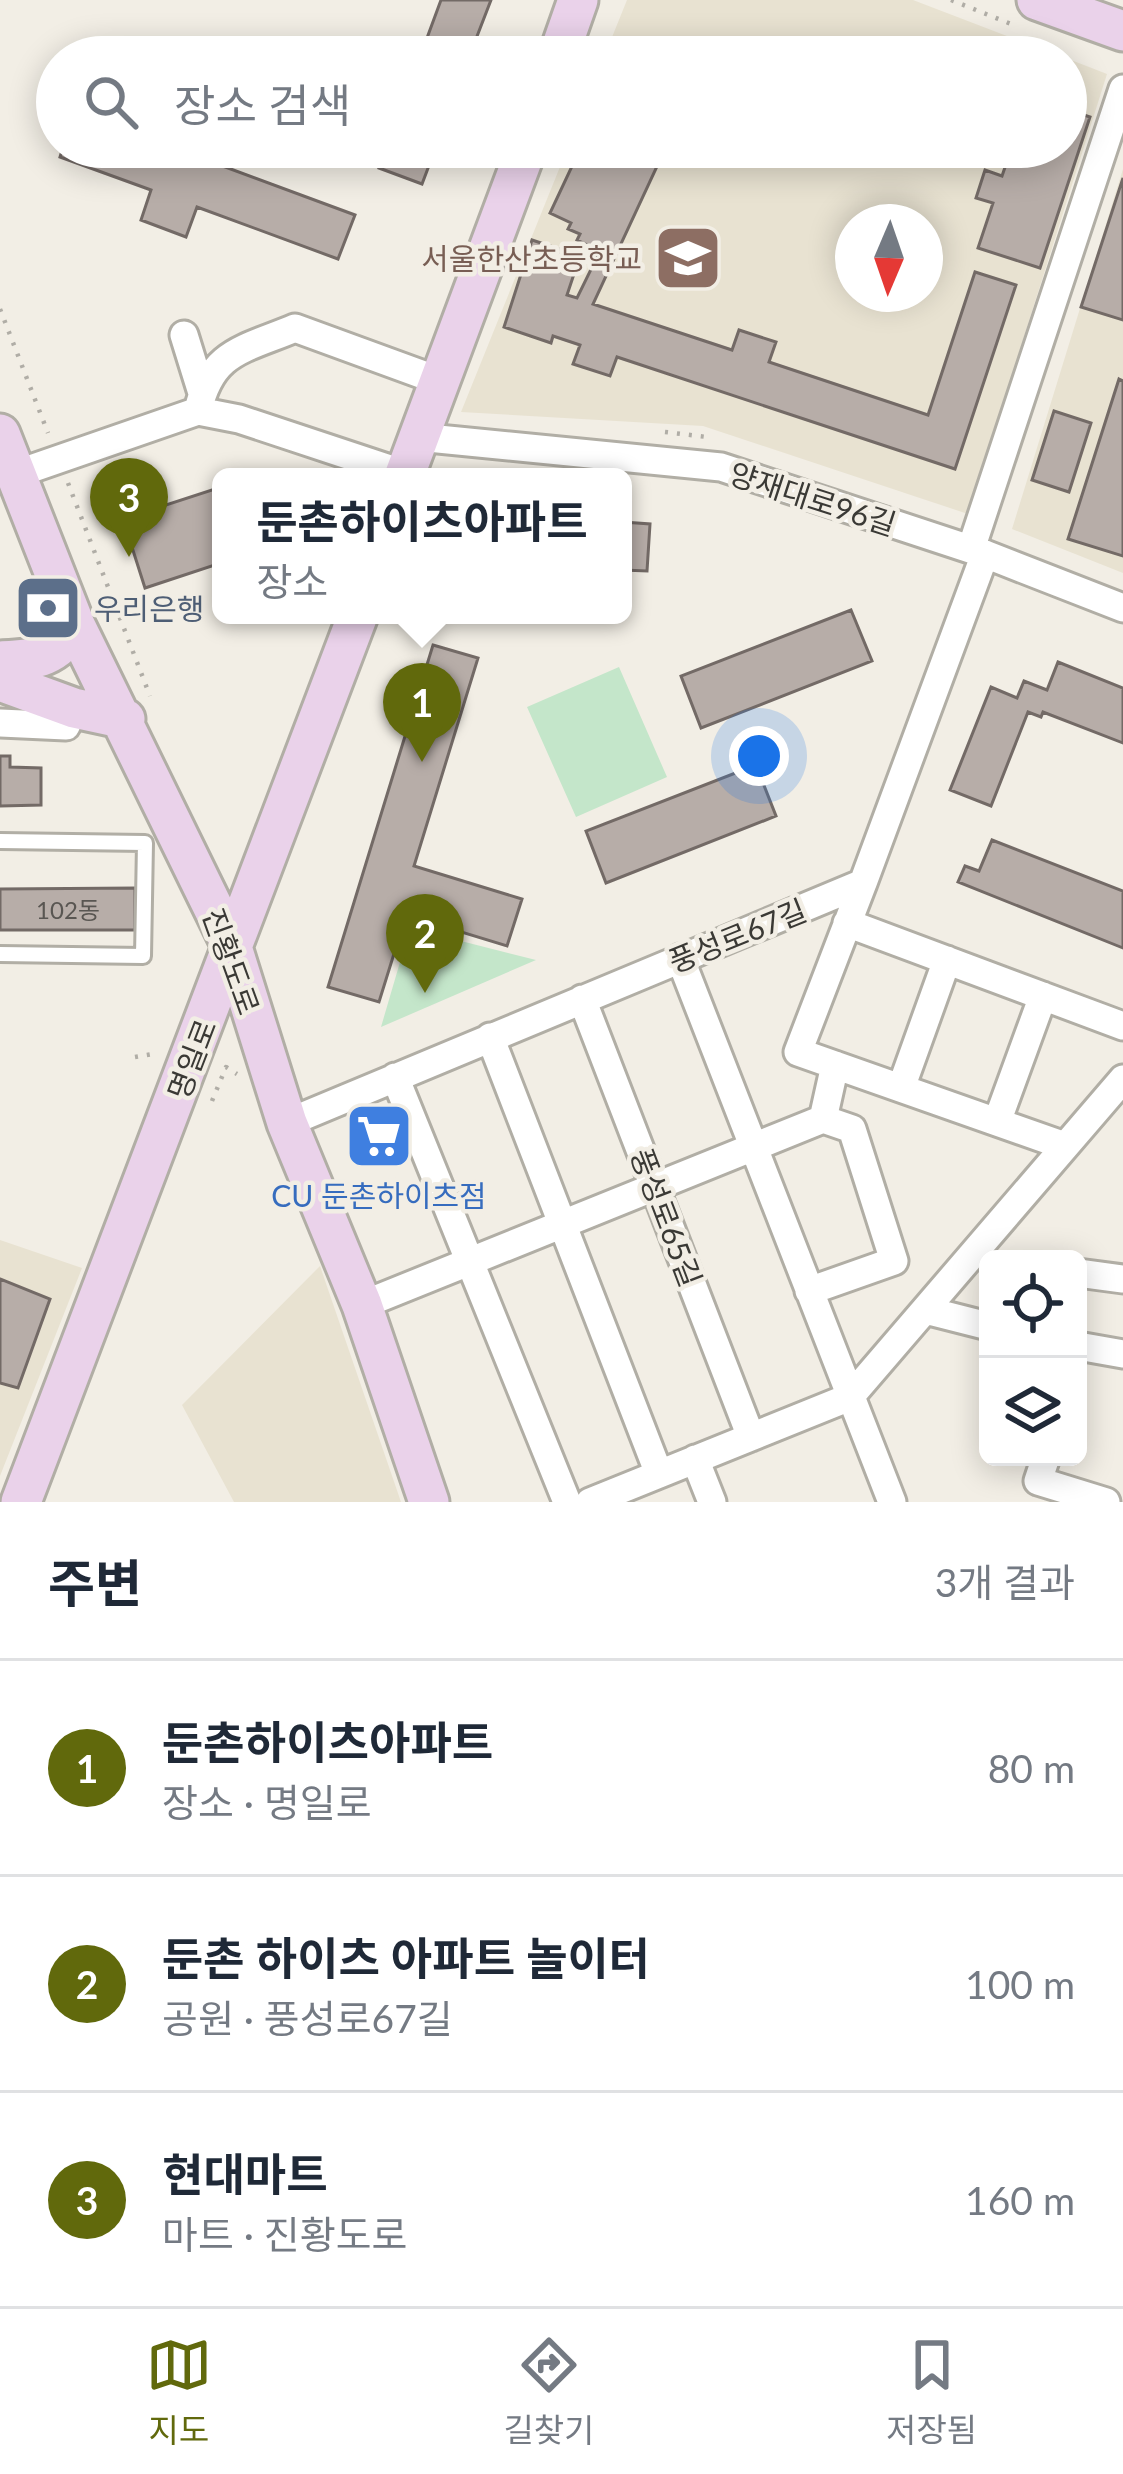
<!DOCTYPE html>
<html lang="ko">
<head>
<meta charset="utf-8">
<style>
  body { margin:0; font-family:Lato,"Noto Sans KR",sans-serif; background:#f2f2f3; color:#1f2937 }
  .controls { position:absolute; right:36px; bottom:36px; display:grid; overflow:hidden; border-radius:18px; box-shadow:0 6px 30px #0003 }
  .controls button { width:108px; height:108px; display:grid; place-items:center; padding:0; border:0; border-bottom:3px solid #e0e1e3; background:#fff; color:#1f2937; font:60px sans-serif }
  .compass { position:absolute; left:835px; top:204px; width:108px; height:108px; border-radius:50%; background:#fff; box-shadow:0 6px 30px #0003; rotate:182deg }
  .you { position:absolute; left:759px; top:756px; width:42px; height:42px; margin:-30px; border:9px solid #fff; border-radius:50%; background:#1a73e8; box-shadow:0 0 0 18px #1a73e833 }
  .badge { display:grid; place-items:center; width:78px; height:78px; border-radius:50%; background:#61690c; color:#fff; font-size:39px; font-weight:700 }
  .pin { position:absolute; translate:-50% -99px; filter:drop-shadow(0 3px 6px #0008) }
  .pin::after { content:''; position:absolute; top:63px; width:42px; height:36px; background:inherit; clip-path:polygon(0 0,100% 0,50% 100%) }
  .popup { position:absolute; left:212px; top:468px; width:420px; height:156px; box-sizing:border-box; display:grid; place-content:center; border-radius:18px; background:#fff; filter:drop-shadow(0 3px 9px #0005); font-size:39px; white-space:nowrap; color:#747a83 }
  .popup b { font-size:45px; color:#1f2937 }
  .popup::after { content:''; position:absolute; left:50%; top:100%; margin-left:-24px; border:24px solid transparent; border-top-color:#fff }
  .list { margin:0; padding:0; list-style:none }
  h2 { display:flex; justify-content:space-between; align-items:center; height:156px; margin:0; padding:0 48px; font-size:51px }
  h2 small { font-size:39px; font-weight:400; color:#747a83 }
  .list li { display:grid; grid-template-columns:78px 1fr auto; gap:36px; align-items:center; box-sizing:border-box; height:216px; padding:0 48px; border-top:3px solid #e0e1e3 }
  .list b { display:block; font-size:45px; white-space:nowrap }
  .list p { margin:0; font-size:39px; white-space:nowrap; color:#747a83 }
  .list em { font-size:39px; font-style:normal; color:#747a83 }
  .icon { flex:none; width:66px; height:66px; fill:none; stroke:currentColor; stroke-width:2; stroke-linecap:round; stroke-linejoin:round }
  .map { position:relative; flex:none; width:1123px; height:1502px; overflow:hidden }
  .search { position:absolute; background:#fff; box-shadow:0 6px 30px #0003; left:36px; right:36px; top:36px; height:132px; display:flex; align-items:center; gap:30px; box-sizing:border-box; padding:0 42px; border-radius:66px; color:#747a83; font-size:45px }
  .sheet { height:804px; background:#fff }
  nav { display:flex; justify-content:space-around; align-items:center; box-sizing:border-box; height:168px; border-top:3px solid #e0e1e3; background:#fff; font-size:33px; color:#747a83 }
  nav a { display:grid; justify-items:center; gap:6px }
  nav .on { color:#61690c }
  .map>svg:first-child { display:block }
  .built { fill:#e8e2d1; fill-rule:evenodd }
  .green { fill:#c4e6ca }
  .building { fill:#b7ada8; stroke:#736a66; stroke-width:3 }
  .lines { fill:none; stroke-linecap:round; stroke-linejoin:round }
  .lane-casing { stroke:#b1aea5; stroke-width:20 }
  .street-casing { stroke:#b1aea5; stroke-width:33 }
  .secondary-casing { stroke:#b1aea5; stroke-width:45 }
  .path { stroke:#b0ada6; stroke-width:4.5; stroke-dasharray:3 9; stroke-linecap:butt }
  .lane { stroke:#fff; stroke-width:14 }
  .street { stroke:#fff; stroke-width:27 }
  .secondary { stroke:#ead2ea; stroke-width:39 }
  .labels { text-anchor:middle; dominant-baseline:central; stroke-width:9; stroke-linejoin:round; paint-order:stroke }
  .number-label { font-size:24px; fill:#595652 }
  .education-label { font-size:30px; fill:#785e54; stroke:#f2eee5; text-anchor:end }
  .street-label { font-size:30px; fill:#3a3935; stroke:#f2eee5 }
  .service-label { font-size:30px; fill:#4e5e75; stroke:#f2eee5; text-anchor:start }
  .shop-label { font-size:30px; fill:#366cbe; stroke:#f2eee5 }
</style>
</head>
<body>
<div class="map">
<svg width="1123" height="1502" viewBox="0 0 1123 1502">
  <rect width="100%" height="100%" fill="#f2eee5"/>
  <path class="built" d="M627,0H913L1062,57H604Z
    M1066,58L1107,74L968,514L703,426L461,412L568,147H1066ZM853,222H925V294H853Z
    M1123,169V573L1012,529Z
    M0,1240L82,1268L0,1476Z
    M320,1266L401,1502H234L182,1405Z"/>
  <path class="green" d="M619,667L667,777L576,817L527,707Z
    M410,928L536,960L381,1027Z"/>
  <path class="building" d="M441,0H491L469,57H420Z
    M1066,109L1090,117L1040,268L978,248L993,203L976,198L985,170L1002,176L1012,147H1066Z
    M63,147H205L201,158L355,215L338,259L197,207L186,237L141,220L151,190L60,157Z
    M387,147H436L422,184L379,168Z
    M581,147H666L593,304L732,350L739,330L776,342L769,362L928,415L975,272L1016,285L955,469L617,357L610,376L573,364L580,345L553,336L551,343L504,327L532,240L580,256L567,295L577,298L600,251L577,240L580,234L568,229L571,223L550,213Z
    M1123,178V320L1081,307Z
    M1119,379L1123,381V556L1068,539Z
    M1054,411L1091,423L1069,492L1032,480Z
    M221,487V563L145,588L123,519Z
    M623,522L650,524L647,571L623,570Z
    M851,610L872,661L701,728L681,676Z
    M433,645L478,658L414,866L522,899L507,946L406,915L379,1002L328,987Z
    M1058,662L1123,688V743L1043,712L1041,717L1028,712L991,806L950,790L991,687L1017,698L1024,681L1047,690Z
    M0,756H10V767L41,768V805L0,806Z
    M756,765L776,816L606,883L586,831Z
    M992,840L1123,891V948L958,882L965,866L979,871Z
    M135,888V930H0V889Z
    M0,1279L50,1299L18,1388L0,1383Z"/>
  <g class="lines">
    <defs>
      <path id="lane" d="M0,841L145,843L143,956L0,954"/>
      <path id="street" d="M184,335L202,393
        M198,411C211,351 243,350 295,328L440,381
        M418,437L721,467L985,554L1123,608
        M16,474L198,411L239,419L405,474
        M971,549L1123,89
        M0,723L66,726L74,708
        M863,883L798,1052L1065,1146
        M847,923L1123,1026
        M680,958L892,1502
        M582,999L751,1437
        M490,1037L659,1474
        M395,1077L567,1502
        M901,1088L947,960
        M823,1119L835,1065
        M997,1122L1043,996
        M287,1123L863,883L985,554
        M1078,1273L1123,1279
        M362,1305L823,1119L852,1129L894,1261L809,1291
        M925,1310L988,1326
        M1078,1346L1123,1354
        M1046,1457L1038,1481L1106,1502
        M695,1459L712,1502
        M590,1502L850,1397L1123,1079"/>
      <path id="secondary" d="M1037,0L1123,31
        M558,57L578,0
        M0,434L75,625L231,944L287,1123L362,1305L429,1502
        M404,477L527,147
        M0,661C36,659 56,659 75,625
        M0,681L74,708L125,719
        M21,1502L358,615"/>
    </defs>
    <use href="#lane" class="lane-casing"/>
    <use href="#street" class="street-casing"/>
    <use href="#secondary" class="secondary-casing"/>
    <path class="path" d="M951,0L1011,24
      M0,309L48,433
      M665,432L707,437
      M68,483L150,696
      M135,1057L158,1053
      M212,1101L226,1067L237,1074"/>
    <use href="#lane" class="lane"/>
    <use href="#street" class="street"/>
    <use href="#secondary" class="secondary"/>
  </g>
  <defs>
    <symbol id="school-square" viewBox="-11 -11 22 22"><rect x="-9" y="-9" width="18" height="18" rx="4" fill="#8d6e63" stroke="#f2eee5"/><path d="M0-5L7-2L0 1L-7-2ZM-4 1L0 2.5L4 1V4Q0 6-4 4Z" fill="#fff"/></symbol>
    <symbol id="bank-square" viewBox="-11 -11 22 22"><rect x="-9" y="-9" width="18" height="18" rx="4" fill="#5c6f8a" stroke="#f2eee5"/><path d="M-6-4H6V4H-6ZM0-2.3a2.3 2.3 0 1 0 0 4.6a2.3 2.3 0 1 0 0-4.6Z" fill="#fff"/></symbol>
    <symbol id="supermarket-square" viewBox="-11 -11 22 22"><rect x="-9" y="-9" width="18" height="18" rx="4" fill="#3f7fe0" stroke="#f2eee5"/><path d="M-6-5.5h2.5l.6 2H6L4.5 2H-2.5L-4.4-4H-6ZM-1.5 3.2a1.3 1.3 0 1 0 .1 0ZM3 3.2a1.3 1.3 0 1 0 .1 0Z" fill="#fff"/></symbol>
  </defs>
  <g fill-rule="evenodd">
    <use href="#school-square" x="650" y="220" width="76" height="76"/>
    <use href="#bank-square" x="10" y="570" width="76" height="76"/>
    <use href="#supermarket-square" x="341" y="1098" width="76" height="76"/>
  </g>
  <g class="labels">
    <g class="number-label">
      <text x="68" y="909">102동</text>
    </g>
    <g class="education-label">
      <text x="642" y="258">서울한산초등학교</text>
    </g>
    <g class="street-label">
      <text transform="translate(813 498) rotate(18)">양재대로96길</text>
      <text transform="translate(737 935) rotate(-22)">풍성로67길</text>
      <text transform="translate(232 961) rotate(70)">진황도로</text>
      <text transform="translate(191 1059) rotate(-69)">명일로</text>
      <text transform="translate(667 1217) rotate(69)">풍성로65길</text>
    </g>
    <g class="service-label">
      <text x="94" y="608">우리은행</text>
    </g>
    <g class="shop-label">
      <text x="379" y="1195">CU 둔촌하이츠점</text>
    </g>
  </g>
</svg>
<div class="controls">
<button><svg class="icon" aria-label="locate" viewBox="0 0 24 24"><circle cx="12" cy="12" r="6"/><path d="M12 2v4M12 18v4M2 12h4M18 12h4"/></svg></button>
<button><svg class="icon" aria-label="layers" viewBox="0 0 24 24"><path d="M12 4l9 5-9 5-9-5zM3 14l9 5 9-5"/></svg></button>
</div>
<svg class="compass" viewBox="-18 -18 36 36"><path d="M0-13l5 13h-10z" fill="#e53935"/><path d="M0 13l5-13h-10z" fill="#747a83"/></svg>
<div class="you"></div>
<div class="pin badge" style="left:422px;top:762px">1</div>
<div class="popup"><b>둔촌하이츠아파트</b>장소</div>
<div class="pin badge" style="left:425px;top:993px">2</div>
<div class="pin badge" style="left:129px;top:557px">3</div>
<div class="search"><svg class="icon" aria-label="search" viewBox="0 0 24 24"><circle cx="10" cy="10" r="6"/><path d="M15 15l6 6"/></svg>장소 검색</div>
</div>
<section class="sheet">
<h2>주변<small>3개 결과</small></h2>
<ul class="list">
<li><span class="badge">1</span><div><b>둔촌하이츠아파트</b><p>장소 · 명일로</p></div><em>80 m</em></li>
<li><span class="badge">2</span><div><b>둔촌 하이츠 아파트 놀이터</b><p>공원 · 풍성로67길</p></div><em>100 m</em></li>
<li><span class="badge">3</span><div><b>현대마트</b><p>마트 · 진황도로</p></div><em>160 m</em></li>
</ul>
</section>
<nav>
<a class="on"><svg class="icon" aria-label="map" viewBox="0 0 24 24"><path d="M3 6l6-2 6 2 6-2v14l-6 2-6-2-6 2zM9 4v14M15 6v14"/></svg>지도</a>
<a><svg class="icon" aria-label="directions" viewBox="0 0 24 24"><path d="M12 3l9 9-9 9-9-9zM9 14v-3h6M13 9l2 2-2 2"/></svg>길찾기</a>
<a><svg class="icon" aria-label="saved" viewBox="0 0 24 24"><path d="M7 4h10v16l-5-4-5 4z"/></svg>저장됨</a>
</nav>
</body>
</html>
